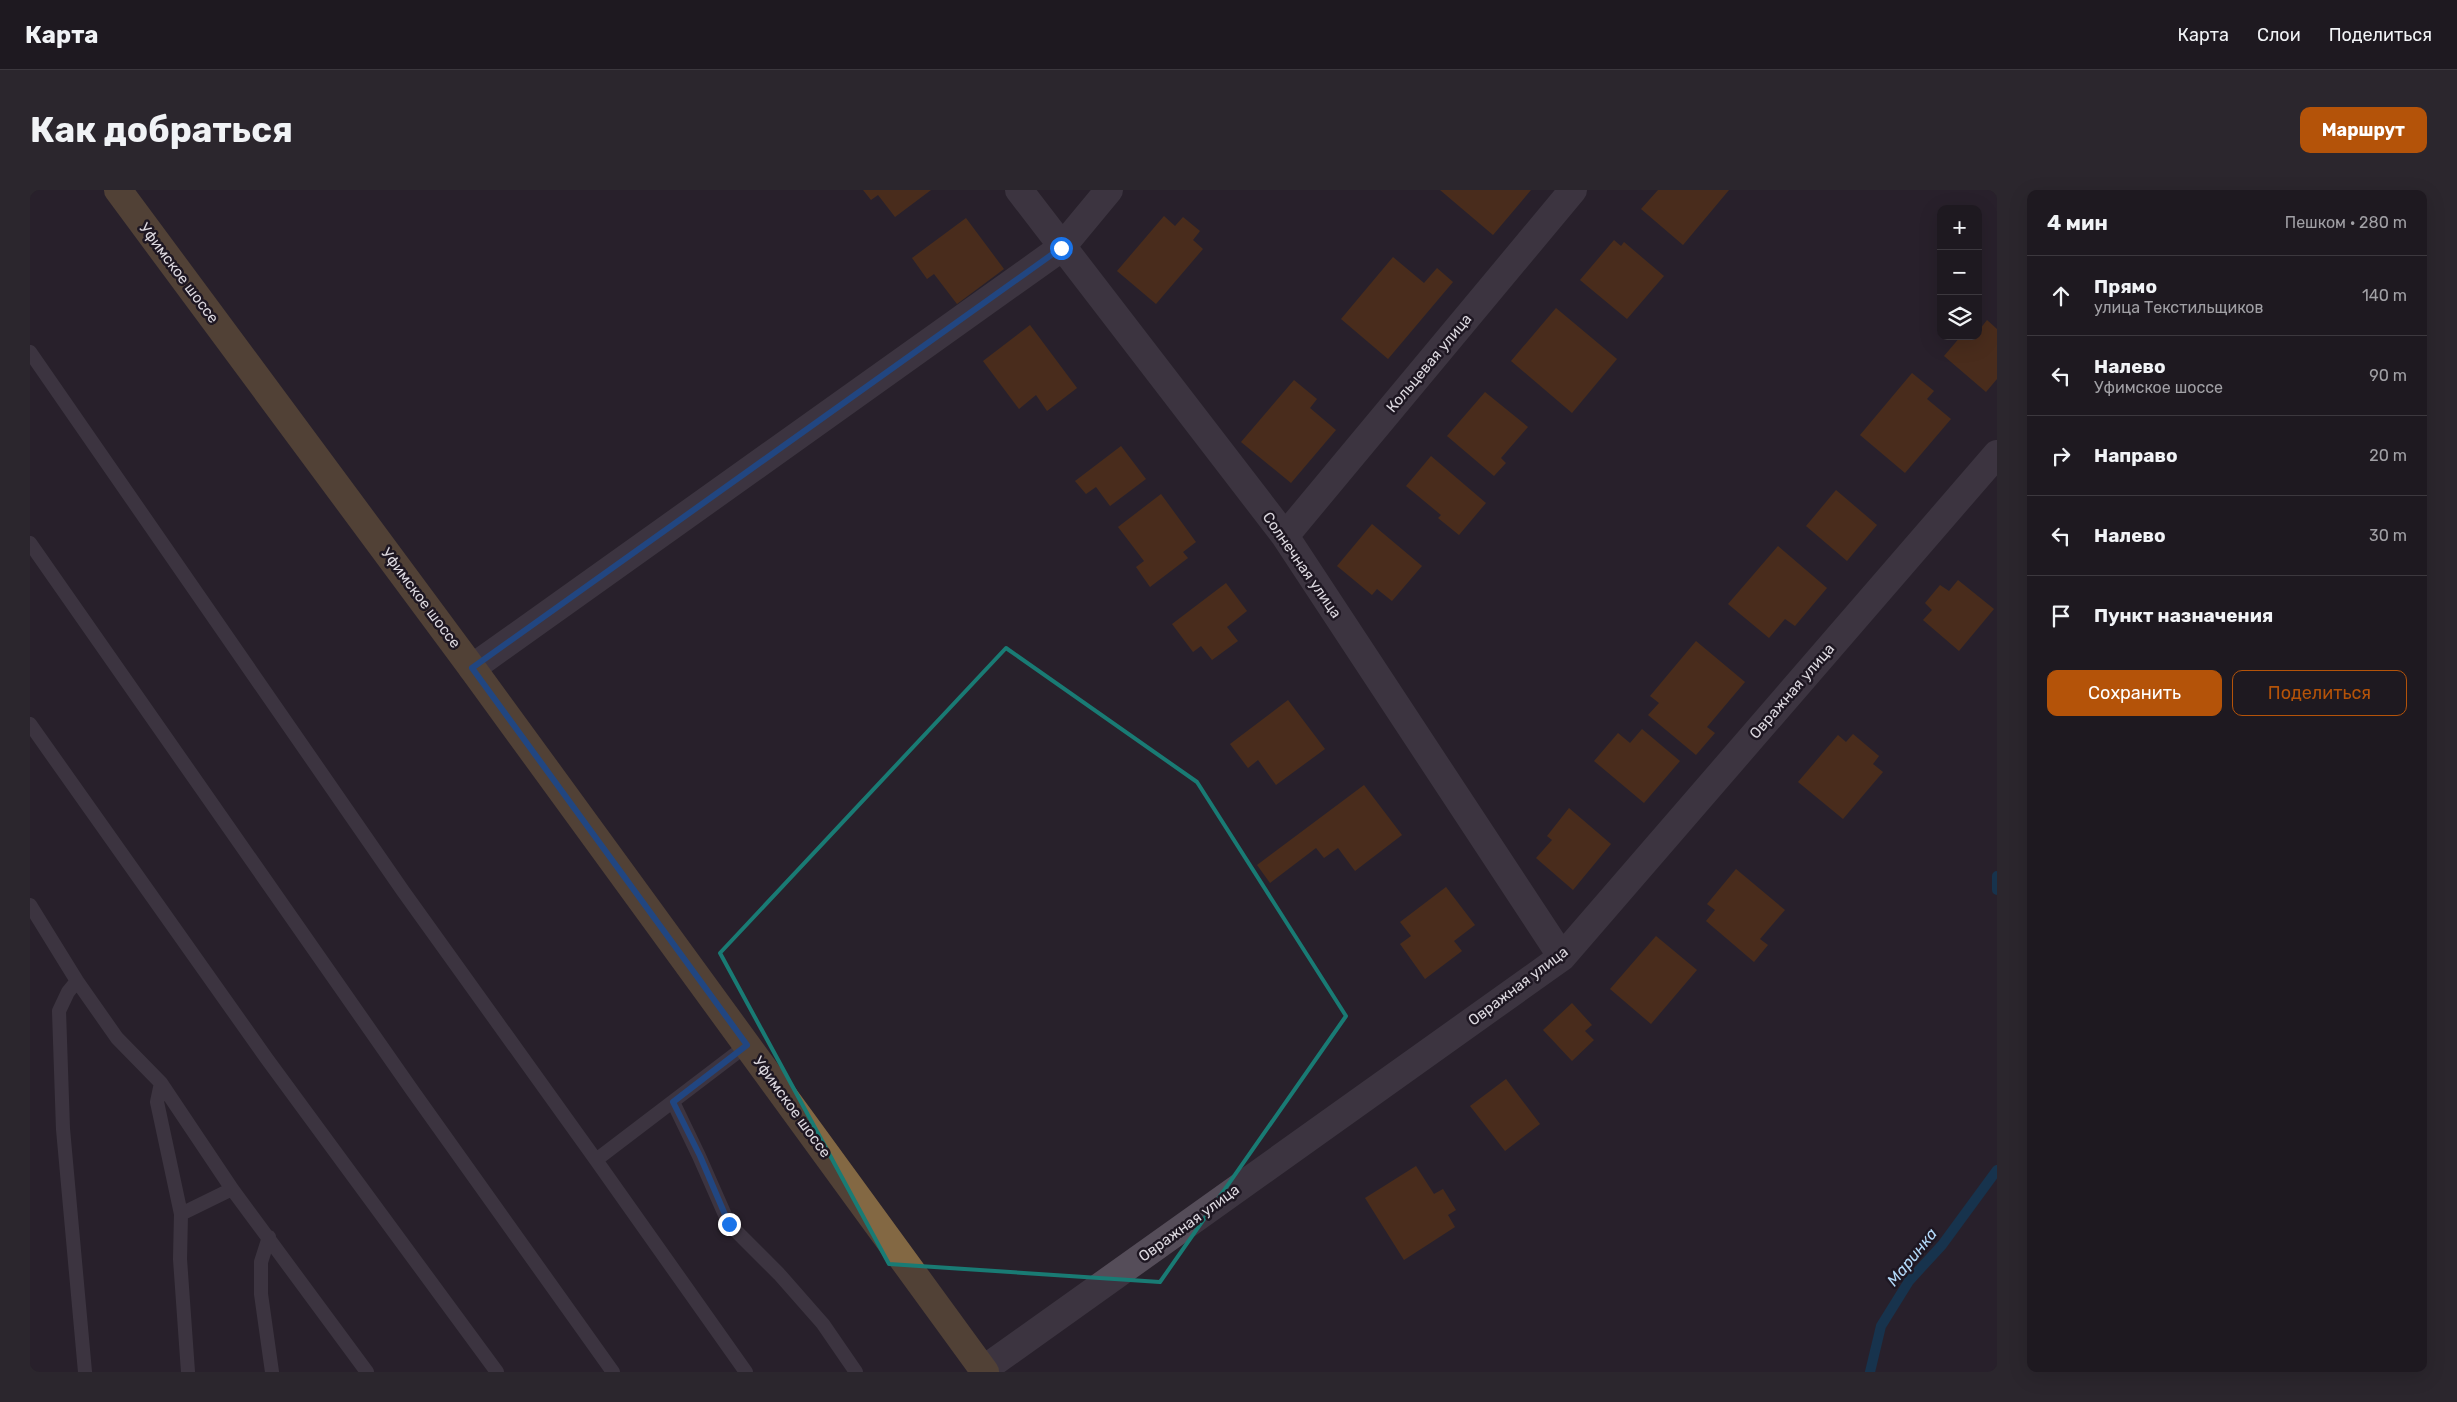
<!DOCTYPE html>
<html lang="ru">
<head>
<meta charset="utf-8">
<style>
  body { margin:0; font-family:Rubik,sans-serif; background:#2b262d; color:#f1f3f6 }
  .controls { position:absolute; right:15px; top:15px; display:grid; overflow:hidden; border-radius:10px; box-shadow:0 5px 20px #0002 }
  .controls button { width:45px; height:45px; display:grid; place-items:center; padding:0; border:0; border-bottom:1px solid #3c383e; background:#1e1920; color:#f1f3f6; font:25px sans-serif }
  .stop { position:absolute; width:15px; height:15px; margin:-11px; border:4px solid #1a73e8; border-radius:50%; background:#fff }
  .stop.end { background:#1a73e8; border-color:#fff; box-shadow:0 1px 5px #0008 }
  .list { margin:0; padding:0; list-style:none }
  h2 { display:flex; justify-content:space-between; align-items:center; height:65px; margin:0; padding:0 20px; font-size:21px }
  h2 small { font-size:16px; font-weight:400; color:#a1a0a5 }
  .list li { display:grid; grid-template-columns:32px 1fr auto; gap:15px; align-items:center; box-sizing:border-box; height:80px; padding:0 20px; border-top:1px solid #3c383e }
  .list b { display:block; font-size:19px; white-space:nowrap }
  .list p { margin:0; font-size:16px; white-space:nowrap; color:#a1a0a5 }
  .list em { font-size:16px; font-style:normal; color:#a1a0a5 }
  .actions { display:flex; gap:10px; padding:15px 20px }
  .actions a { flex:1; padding:11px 0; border:1px solid #b45309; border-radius:10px; text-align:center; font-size:18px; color:#b45309 }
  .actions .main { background:#b45309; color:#fff }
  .icon { flex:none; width:28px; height:28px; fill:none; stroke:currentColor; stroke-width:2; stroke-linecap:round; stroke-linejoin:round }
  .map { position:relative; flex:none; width:1967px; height:1182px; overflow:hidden; border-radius:10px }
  header { display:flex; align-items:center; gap:30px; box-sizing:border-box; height:70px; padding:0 25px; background:#1e1920; border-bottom:1px solid #3c383e }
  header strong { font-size:24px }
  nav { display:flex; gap:28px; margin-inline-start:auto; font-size:18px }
  .intro { display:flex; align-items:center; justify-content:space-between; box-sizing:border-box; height:120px; padding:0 30px }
  h1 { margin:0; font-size:35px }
  .button { padding:12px 22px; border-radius:10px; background:#b45309; color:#fff; font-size:18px; font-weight:700 }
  main { display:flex; gap:30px; padding:0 30px }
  aside { flex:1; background:#1e1920; border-radius:10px; box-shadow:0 5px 20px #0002 }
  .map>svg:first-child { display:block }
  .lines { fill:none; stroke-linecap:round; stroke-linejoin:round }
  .stream { stroke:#034975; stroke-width:10 }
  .building { fill:#713b09 }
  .service { stroke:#554d59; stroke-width:14 }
  .minor { stroke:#554d59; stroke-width:28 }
  .primary { stroke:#836843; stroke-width:28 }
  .route { stroke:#1a73e8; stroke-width:6 }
  .marked { fill:none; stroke:#197b74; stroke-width:4; stroke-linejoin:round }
  .labels { text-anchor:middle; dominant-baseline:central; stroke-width:5; stroke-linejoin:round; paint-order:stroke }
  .street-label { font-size:15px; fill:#dcd8df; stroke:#1e1722 }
  .water-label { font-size:16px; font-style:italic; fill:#b2d8f8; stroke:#1e1722 }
</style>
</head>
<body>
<header>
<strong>Карта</strong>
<nav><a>Карта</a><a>Слои</a><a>Поделиться</a></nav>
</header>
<div class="intro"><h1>Как добраться</h1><a class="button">Маршрут</a></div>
<main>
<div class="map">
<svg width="1967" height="1182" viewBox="0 0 1967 1182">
  <rect width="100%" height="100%" fill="#28212b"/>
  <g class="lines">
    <path class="stream" d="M1967,686V700
      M1840,1182L1851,1136L1879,1091L1912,1055L1967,980"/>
  </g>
  <path class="building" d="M833,0H901L865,27L848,5L841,10Z
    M1410,0H1501L1463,45Z
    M1628,0H1699L1653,55L1611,19Z
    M1134,26L1145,36L1153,27L1170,41L1163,50L1173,59L1126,114L1087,81Z
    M936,28L974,79L927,114L904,84L897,89L882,68Z
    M1584,50L1591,56L1594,52L1634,86L1597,129L1550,90Z
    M1363,67L1394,93L1407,78L1423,92L1358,169L1311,129Z
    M1526,118L1587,169L1542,223L1481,171Z
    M1957,130L1967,139V189L1956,202L1914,166L1931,146H1948V137L1950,139Z
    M1000,135L1047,198L1017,221L1006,205L989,219L953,171Z
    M1882,183L1904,201L1897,209L1921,229L1875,283L1830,245Z
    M1264,190L1287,209L1280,218L1306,240L1261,293L1211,252Z
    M1455,202L1498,237L1471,268L1476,273L1464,286L1417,246Z
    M1091,256L1116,289L1080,316L1066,297L1056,304L1045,291Z
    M1401,266L1456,313L1429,345L1408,328L1411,325L1376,296Z
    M1806,300L1847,335L1817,371L1776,336Z
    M1131,304L1166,352L1153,362L1158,368L1120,397L1106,377L1114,371L1088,337Z
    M1342,334L1392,376L1362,411L1347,399L1342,405L1307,376Z
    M1748,356L1797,398L1765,436L1755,429L1739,448L1698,414Z
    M1928,390L1964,419L1929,461L1893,430L1902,420L1895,413L1910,395L1919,401Z
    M1196,393L1217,421L1197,437L1208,451L1182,470L1171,456L1163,462L1142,434Z
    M1666,451L1715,492L1677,537L1685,543L1666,565L1618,525L1629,513L1620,506Z
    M1258,510L1295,559L1246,595L1228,570L1218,578L1200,554Z
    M1612,539L1650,571L1614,613L1564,571L1588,543L1600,553Z
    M1823,544L1849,566L1843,574L1853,582L1813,629L1768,592L1808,545L1816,552Z
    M1334,595L1372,645L1325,681L1308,658L1294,668L1286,658L1240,693L1227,675Z
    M1539,618L1581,654L1543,700L1506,668L1522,650L1517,646Z
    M1706,679L1755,720L1730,749L1738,755L1724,772L1676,731L1685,720L1677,714Z
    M1416,697L1445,735L1424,751L1432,761L1395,789L1370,754L1381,746L1370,732Z
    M1626,746L1667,780L1621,834L1580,799Z
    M1542,813L1562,835L1555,841L1564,850L1542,871L1513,840Z
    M1476,889L1510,934L1475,961L1440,916Z
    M1386,976L1404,1004L1413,999L1426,1020L1418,1025L1425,1037L1374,1070L1335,1008Z"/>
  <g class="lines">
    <path class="service" d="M0,162L373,701L566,970L717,855
      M0,353L382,900L583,1182
      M0,534L237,869L467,1182
      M0,715L47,791L87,848L131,893L202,999L337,1182
      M47,791L38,802L29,821L33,939L55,1182
      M131,893L127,912L151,1024L150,1069L158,1182
      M643,912L669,966L699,1034L749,1084L793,1134L826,1182
      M566,970L716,1182
      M151,1024L202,999
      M239,1047L231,1072V1104L242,1182"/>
    <path class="minor" d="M989,0L1255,346L1532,767
      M1255,346L1543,0
      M442,478L1031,58L1079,0
      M953,1180L1532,767L1967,264"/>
    <path class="primary" d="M88,0L442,478L955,1182"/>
  </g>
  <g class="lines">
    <path class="route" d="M699,1034L670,966L643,912L717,855L442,478L1031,58"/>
  </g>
  <path d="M0 0H1967V1182H0ZM976,458L1167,592L1316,826L1130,1092L859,1074L690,763Z" fill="#28212b" fill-opacity=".55" fill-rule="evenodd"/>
  <path class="marked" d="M976,458L1167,592L1316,826L1130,1092L859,1074L690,763Z"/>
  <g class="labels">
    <g class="street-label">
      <text transform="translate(149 83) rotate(53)">Уфимское шоссе</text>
      <text transform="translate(1399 173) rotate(-50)">Кольцевая улица</text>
      <text transform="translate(1272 375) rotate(55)">Солнечная улица</text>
      <text transform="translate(391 408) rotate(53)">Уфимское шоссе</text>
      <text transform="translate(1762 501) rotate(-49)">Овражная улица</text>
      <text transform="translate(1488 796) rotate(-37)">Овражная улица</text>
      <text transform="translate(762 917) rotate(54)">Уфимское шоссе</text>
      <text transform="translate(1159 1033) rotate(-36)">Овражная улица</text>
    </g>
    <g class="water-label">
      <text transform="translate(1882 1067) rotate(-51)">Маринка</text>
    </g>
  </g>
</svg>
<div class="controls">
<button>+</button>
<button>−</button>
<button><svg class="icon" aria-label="layers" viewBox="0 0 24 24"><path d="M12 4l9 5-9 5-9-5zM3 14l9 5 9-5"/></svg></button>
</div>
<div class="stop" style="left:1031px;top:58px"></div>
<div class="stop end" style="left:699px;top:1034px"></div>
</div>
<aside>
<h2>4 мин<small>Пешком · 280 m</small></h2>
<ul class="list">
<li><svg class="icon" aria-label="ahead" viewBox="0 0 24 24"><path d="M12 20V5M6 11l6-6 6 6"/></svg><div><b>Прямо</b><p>улица Текстильщиков</p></div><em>140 m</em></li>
<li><svg class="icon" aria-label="left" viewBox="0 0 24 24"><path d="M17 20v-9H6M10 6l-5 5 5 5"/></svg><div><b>Налево</b><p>Уфимское шоссе</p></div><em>90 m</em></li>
<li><svg class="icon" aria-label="right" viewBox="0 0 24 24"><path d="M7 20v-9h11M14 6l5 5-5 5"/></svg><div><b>Направо</b></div><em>20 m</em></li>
<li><svg class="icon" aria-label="left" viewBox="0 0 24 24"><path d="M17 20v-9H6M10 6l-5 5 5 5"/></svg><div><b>Налево</b></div><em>30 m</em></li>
<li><svg class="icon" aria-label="arrive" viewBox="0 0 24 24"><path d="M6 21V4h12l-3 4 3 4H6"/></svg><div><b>Пункт назначения</b></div></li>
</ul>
<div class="actions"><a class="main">Сохранить</a><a>Поделиться</a></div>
</aside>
</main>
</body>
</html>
